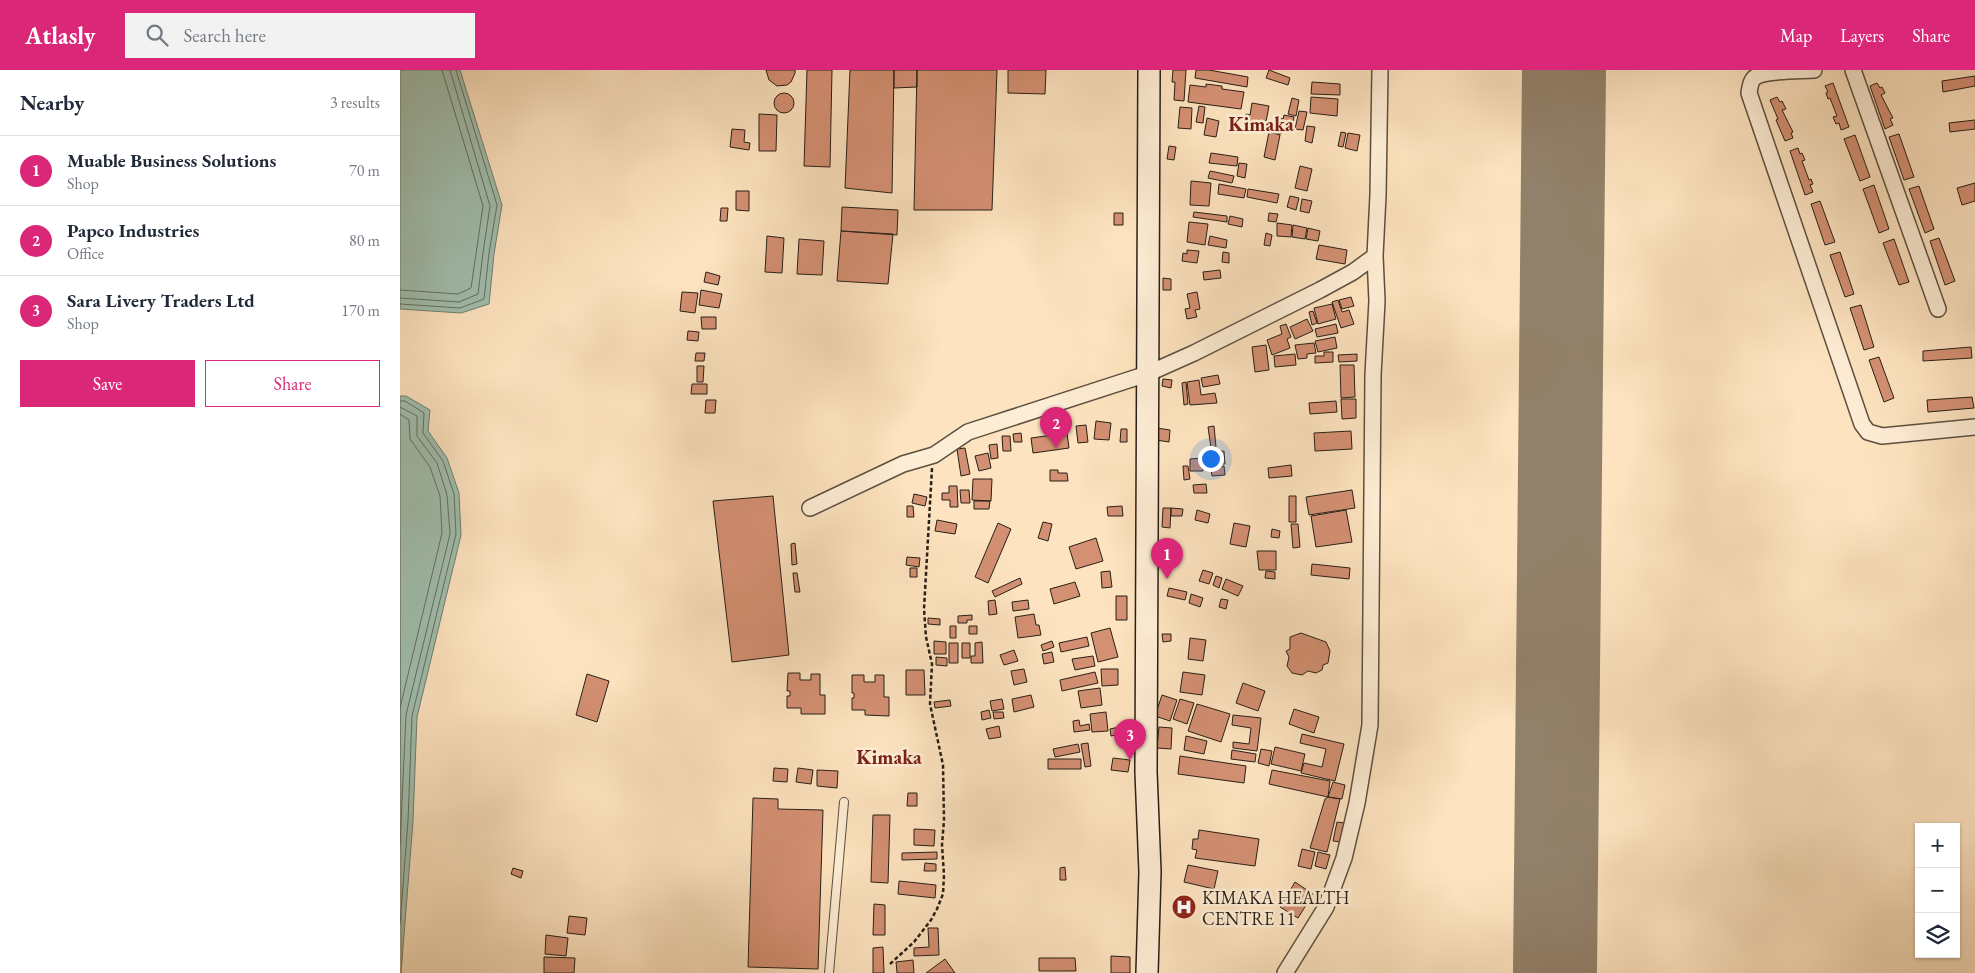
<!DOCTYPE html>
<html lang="en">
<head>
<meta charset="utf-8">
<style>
  body { margin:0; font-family:"EB Garamond",serif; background:#f2f2f3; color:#1f2937 }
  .controls { position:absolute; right:15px; bottom:15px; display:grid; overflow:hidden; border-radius:0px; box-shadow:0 1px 4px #0004 }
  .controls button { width:45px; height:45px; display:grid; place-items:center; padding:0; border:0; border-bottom:1px solid #e0e1e3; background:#fff; color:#1f2937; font:25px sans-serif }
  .you { position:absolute; left:810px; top:388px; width:18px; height:18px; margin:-12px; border:4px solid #fff; border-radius:50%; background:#1a73e8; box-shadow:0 0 0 8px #1a73e833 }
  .badge { display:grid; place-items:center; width:32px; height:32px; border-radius:50%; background:#db2777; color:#fff; font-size:16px; font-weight:700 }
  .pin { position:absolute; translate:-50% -41px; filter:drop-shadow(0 1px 2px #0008) }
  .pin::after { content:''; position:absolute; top:26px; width:18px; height:15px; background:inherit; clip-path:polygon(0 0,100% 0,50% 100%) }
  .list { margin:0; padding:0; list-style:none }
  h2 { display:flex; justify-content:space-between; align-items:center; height:65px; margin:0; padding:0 20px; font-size:21px }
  h2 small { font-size:16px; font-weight:400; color:#747a83 }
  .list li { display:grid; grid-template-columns:32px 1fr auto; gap:15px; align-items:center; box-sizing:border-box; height:70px; padding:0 20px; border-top:1px solid #e0e1e3 }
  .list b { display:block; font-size:19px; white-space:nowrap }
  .list p { margin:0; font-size:16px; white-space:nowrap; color:#747a83 }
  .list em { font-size:16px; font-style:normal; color:#747a83 }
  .actions { display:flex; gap:10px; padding:15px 20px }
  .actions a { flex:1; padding:11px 0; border:1px solid #db2777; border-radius:0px; text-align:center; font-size:18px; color:#db2777 }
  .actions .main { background:#db2777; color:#fff }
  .icon { flex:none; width:28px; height:28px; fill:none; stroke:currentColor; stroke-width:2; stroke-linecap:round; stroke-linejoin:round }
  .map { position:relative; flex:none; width:1575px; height:903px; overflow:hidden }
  header { display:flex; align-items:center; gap:30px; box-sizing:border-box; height:70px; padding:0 25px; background:#db2777; color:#fff }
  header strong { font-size:24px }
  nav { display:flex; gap:28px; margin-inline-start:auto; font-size:18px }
  .search { width:350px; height:45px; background:#f2f2f3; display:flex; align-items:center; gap:12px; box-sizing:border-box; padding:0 18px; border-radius:0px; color:#747a83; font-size:19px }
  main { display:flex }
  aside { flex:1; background:#fff }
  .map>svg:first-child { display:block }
  .water { fill:#a0beae; stroke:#707e71 }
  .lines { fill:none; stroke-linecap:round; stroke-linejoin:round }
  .shore { stroke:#646e62; stroke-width:1 }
  .runway { stroke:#92816a; stroke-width:84 }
  .building { fill:#d49073; stroke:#271f16 }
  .service-casing { stroke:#5c5040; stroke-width:10 }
  .minor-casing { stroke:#5c5040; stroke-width:18 }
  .secondary-casing { stroke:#271f16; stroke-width:24 }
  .path { stroke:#271f16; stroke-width:2.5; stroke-dasharray:4 2.5; stroke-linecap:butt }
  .service { stroke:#feedd5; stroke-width:8 }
  .minor { stroke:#feedd5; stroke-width:15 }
  .secondary { stroke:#feedd5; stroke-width:21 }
  .labels { text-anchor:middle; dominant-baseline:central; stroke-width:5; stroke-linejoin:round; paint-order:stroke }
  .poi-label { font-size:18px; fill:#271f16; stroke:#feedd5; text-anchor:start }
  .quarter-label { font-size:20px; font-weight:bold; fill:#7a1f14; stroke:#feedd5 }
</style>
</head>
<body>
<header>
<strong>Atlasly</strong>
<div class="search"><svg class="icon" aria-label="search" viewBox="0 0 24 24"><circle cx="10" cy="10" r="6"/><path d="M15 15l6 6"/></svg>Search here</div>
<nav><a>Map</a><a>Layers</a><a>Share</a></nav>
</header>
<main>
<aside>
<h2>Nearby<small>3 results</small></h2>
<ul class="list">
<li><span class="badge">1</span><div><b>Muable Business Solutions</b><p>Shop</p></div><em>70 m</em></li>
<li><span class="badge">2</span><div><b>Papco Industries</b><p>Office</p></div><em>80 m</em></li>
<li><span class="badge">3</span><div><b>Sara Livery Traders Ltd</b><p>Shop</p></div><em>170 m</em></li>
</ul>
<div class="actions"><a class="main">Save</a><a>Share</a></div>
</aside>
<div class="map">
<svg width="1575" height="903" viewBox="0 0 1575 903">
  <rect width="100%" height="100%" fill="#fde3bf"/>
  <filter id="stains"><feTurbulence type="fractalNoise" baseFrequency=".004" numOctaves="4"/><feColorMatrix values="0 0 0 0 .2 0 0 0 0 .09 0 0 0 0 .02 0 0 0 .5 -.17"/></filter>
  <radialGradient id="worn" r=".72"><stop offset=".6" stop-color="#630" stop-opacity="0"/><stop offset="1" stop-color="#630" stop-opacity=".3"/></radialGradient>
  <path class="water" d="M0,0H60L102,135L94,184L89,234L61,243L0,239Z
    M0,326H6L30,340L28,361L47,388L59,423L61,465L17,647L13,751L1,903Z"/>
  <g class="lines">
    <path class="shore" d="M0,220L58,224L71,218L83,136L42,0
      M0,228L59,232L78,224L83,183L90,136L50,0
      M0,234L60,238L84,229L89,183L97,135L56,0
      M0,331H5L24,343L23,363L43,391L54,424L56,464L12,646L8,751L0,854
      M0,337L17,346V366L37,393L47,425L50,464L6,645L0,776
      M0,344L9,350L10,369L30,397L40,426L42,463L0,638"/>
    <path class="runway" d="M1155,903L1164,0"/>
  </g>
  <path class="building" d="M366,0H395V3L391,12L387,15L377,16L369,10Z
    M407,0H432L430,97L404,96Z
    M450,0H494L492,123L445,118Z
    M494,0H517V17L494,18Z
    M517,0H597L592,140H514Z
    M608,0H646L645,24L608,23Z
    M773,0H786L784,31L774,30L775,12H772Z
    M796,0H809L848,7L847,17L795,8Z
    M869,0L890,8L888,15L866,8Z
    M1575,6V16L1543,22L1542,11Z
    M912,12L940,14V25L911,24Z
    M1433,13L1449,57L1441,60L1439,53L1436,54L1433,47L1437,46L1430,28L1428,29L1426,23L1428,22L1425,16Z
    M1477,13L1480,18L1482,17L1485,23L1481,25L1493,48L1490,49L1493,55L1485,59L1470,16Z
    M806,14L822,16V19L844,22L841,39L788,32L790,15L806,17Z
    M374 33a10 10 0 1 1 20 0a10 10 0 1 1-20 0Z
    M911,27L938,29L937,46L910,43Z
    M1377,27L1380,32L1382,31L1386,39L1382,40L1393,62L1391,63L1393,68L1385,71L1376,50L1378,49L1370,30Z
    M892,28L899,30L896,46L888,44Z
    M852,33L869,36L865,57L844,53L846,44L850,45Z
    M799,36L805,37L803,53L796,52Z
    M780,37L792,38L791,59L778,58Z
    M899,41L907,42L903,60L895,59Z
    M359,44L377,45L376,81H359Z
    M884,45L894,47L892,58L876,54L878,48L883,49Z
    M807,48L819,51L816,67L804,65Z
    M1575,50V59L1550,62L1549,53Z
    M867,54L883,57L881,64L866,61Z
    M907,56L915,57L912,73L905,71Z
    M332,59L345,60L344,72L350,73L349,80L330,77Z
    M869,62L880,65L875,90L864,87Z
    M941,62L946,63L943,77L938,76Z
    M948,63L960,65L957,81L945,78Z
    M1499,64L1514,107L1504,110L1489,67Z
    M1455,65L1470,107L1460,111L1444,69Z
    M769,76L776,77L774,90L767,89Z
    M1398,78L1400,84L1402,83L1405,90L1402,91L1409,110L1411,109L1413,114L1410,115L1413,122L1405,125L1390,81Z
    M811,83L838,87L837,96L809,93Z
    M839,93L847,94L845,108L837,106Z
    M900,96L912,99L907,121L895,118Z
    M810,101L834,106L832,113L808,108Z
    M791,111L811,113L809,136L790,135Z
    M1575,113V131L1562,135L1557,118Z
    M819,114L846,119L844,128L818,124Z
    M1474,115L1489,159L1479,163L1463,119Z
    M1519,116L1534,159L1525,163L1509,119Z
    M848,119L879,124L877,133L847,127Z
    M336,121H349V141L336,140Z
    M890,126L899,128L896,140L887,137Z
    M902,129L912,131L909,143L900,141Z
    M1420,131L1435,172L1425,175L1411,134Z
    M442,137L498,140L497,165L441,161Z
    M321,138H328L327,151H320Z
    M794,142L827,146V152L793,147Z
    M714,143H723V155H714Z
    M869,143L878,144L876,152L868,151Z
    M830,146L843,149L842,157L828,154Z
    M789,152L808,154L805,175L787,172Z
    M877,153L892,155L891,167L877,166Z
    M893,155L907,158L905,169L892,167Z
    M908,158L920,161L918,171L906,169Z
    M441,161L493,164L488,214L437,211Z
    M866,163L872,165L870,176L864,175Z
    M367,166L384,168L382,203L365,202Z
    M810,166L827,170L826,178L808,175Z
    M1539,168L1555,211L1545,215L1530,171Z
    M399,169L424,171L422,205L397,204Z
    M1494,169L1509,212L1499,215L1483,173Z
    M919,175L947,180L945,194L916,189Z
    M787,180L799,181L797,193L782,191L783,183L787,184Z
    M823,182L829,183V193L822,192Z
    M1440,182L1454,224L1445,227L1430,185Z
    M820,200L821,208L804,210L803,202Z
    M306,202L320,206L318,215L304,212Z
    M763,208L771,209V220H763Z
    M301,220L322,224L319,238L299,235Z
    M282,222L298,223L295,243L280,241Z
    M797,222L800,239L795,240L797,247L787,249L785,239L790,238L787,224Z
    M951,227L954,236L942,239L939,230Z
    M938,230L942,242L949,240L954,254L941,258L932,232Z
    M932,234L936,249L918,254L914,238Z
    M1461,235L1474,277L1464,280L1450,238Z
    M913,241L917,253L912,255L909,242Z
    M301,247H316V259H302Z
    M907,249L913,261L895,269L890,257Z
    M886,254L891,267L887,269L890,278L872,285L867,270L882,264L880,256Z
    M936,254L938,263L917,267L915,259Z
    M288,261L299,262L298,271L287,270Z
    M935,267L937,278L918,282L915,271Z
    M914,273L916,283L907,284V288L898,289L895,275Z
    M866,275L869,300L855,302L852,277Z
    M1571,277L1572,288L1523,291V281Z
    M924,282H933V292L915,293V286H924Z
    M296,283H305L304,291H295Z
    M895,284L896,295L875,297L874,286Z
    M957,284V291L939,292L938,285Z
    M1479,287L1494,328L1484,332L1469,290Z
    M940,295H954L955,327L941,328Z
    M297,296H304L303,312H297Z
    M818,305L820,314L803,317L801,308Z
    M763,309L772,310L771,318L762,316Z
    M799,310L801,325L815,323L817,333L790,335L787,312Z
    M786,312L788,334L784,335L782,313Z
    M292,314H307V324H291Z
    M1572,327L1574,338L1528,342L1527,330Z
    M941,329H956V348L942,349Z
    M306,330H316L315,343H305Z
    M936,331L937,342L910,344L909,333Z
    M696,351L711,353L709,370L694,369Z
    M686,355L688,372L678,373L676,356Z
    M814,356L816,377L811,378L808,357Z
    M757,358L770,360L769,372L756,370Z
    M721,359H727V372H720Z
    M951,361L952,379L915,381L914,363Z
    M621,363L622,372H614L613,364Z
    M667,363L669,378L633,383L631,368Z
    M602,366H610L611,381H603Z
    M597,374L598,388L591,389L589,375Z
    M565,378L570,404L561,406L557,379Z
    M824,381L825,394L807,395V382Z
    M588,383L591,398L579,401L575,386Z
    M803,388V401H790V389Z
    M891,395L892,406L869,408L868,398Z
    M783,396H788L790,409L784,410Z
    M824,396L825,405L812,406L811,398Z
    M650,400H658V403H667L668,411H650Z
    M573,409H592L591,431L572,430Z
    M806,414L807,423H794L793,415Z
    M549,416H557L558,437H550V430H542V423H549Z
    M560,420H569L570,433H561Z
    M952,420L955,438L909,445L906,427Z
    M514,424L527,427L525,436L512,433Z
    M373,426L389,585L332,592L313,431Z
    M889,426H896V452H889Z
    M574,431H590L589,439H574Z
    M507,436H513L514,447H507Z
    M722,436L723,446H708L707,437Z
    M763,438H771L770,458L762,457Z
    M771,438L783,439L782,446H771Z
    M797,440L810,444L808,453L795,450Z
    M946,440L952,472L916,477L911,446Z
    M537,450L557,454L555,464L535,461Z
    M643,452L652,454L648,471L638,468Z
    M598,453L611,459L588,513L575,507Z
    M834,453L850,456L846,477L830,474Z
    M891,454H898L900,477L893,478Z
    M872,459L880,461L879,468L871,467Z
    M696,468L703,491L676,499L669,477Z
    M395,473L397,494L392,495L391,474Z
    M857,481H876V500H859Z
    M507,487L520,488L519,497L506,495Z
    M912,494L950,498L949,509L911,505Z
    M510,498H517V507H510Z
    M803,500L813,503L809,514L799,511Z
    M710,501L712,517L702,518L701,502Z
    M866,501L875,502V509L865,508Z
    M393,503H397L400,522H395Z
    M816,506L822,508L819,518L813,515Z
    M620,508L622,514L595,527L592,521Z
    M826,509L843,516L838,526L822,519Z
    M675,512L680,526L654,534L650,519Z
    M769,518L787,522L785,530L767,526Z
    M791,524L803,528L800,537L789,533Z
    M716,526H727V550H716Z
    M821,529L828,530L826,539L819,537Z
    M595,530L597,544L589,545L588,531Z
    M628,530L629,539L613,541L612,532Z
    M634,544L636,555H639L641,565L618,568L615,547Z
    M572,545V550H567V553H558V546Z
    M528,548L540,549V555L528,554Z
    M550,556H556V568H550Z
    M569,556H577V564H569Z
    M710,558L718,587L698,592L691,563Z
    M901,563L926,572L930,581L928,593L923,595L922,600L916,603L908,601L902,605L892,603L887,596L889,587L886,581L890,579V567Z
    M762,564H771V571L763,572Z
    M687,567L689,576L661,582L659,573Z
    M790,568L806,570L803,591L788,589Z
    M534,571L546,572V584H534Z
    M652,571L654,577L643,581L641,575Z
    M582,572L583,593H571V586H575V573Z
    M549,573H558V593H549Z
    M562,573H570V588H562Z
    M614,580L618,591L604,595L600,585Z
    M652,582L654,592L644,594L642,584Z
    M693,586L695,596L675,600L672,589Z
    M536,587L547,588V596L536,595Z
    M624,599L627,612L614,615L611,601Z
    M701,599H718V615L702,616Z
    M506,600H524L525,625H506Z
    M695,602L698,613L662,621L660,610Z
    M783,602L805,605L802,625L780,622Z
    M388,603H400V610H411V604H420V625H425V644H401V638H387V626H390V621H387Z
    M187,604L209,611L197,652L176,645Z
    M452,605H464V612H475V605H484V627H489V646L465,645V640H452V628H454V623H452Z
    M843,613L865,621L858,641L836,633Z
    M700,618L702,635L681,638L678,621Z
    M631,625L634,637L614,642L612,629Z
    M762,625L777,630L770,651L755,646Z
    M602,629L604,639L592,641L590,631Z
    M780,629L794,633L787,654L773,649Z
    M550,630L551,636L535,638L534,632Z
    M797,634L830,644L821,672L788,661Z
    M894,639L919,647L914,663L889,654Z
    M589,640L591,648L582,650L581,642Z
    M593,642H603L604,648L594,649Z
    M706,642L708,661L692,662L690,644Z
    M833,645L861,648L857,681L833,678V672L849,674L851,658L832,655Z
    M679,650L680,656L689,654L690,660L674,662L673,651Z
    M599,656L601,667L589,669L586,659Z
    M724,656L726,663L711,666L710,659Z
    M759,657L772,658L771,679L757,678Z
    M902,664L944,674L935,711L901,703L904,693L922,697L926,679L900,673Z
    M786,666L807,671L804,684L784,680Z
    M688,673L691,696L685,697L681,674Z
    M678,674L680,682L655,687L653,679Z
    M875,677L905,684L901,701L871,694Z
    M861,679L872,681L869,696L858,693Z
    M832,680L856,684L855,692L831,689Z
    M780,686L846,696L844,713L778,704Z
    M713,688L730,690L728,702L711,700Z
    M648,689H681V699H648Z
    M374,698L388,699L387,712L373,711Z
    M398,698L413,700L411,714L396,712Z
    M417,700L438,701L437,718L417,716Z
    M872,700L930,711L928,727L869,714Z
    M933,712L945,715L942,729L928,727Z
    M508,723H517V736H507Z
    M928,727L940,729L927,782L910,778L925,729Z
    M353,728L378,729V739L423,740L418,899L348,897Z
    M473,745H490L488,813L471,812Z
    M937,752L944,753L941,772L933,771Z
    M514,759L535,760L534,776L514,775Z
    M799,760L859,769L855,796L795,788L797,780L792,779L793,769H798Z
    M902,779L915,782L911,799L898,796Z
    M537,782V789L502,790V783Z
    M918,782L930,785L926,799L915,796Z
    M525,793L536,794V801H524Z
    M788,795L818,801L814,819L784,812Z
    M665,797L666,810H660V798Z
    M113,798L123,801L121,808L111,804Z
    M499,811L536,815L535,828L498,824Z
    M895,812L913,824L898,848L880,837Z
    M474,834L485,835V865H473Z
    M169,846L187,848L185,865L167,863Z
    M528,858H538L539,885L514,886V878L529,877Z
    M146,865L168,868L166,886L145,884Z
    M483,877L484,903H473V878Z
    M711,886L730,887V903H711Z
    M144,887L175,888L174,903H144Z
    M639,888H675L676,901H639Z
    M545,889L555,903H526Z
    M513,890L514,903H497L496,892Z"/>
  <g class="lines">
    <defs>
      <path id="service" d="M429,903L444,732"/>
      <path id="minor" d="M1414,0C1400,1 1363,0 1354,8C1350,12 1350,18 1349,23L1462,354L1468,362L1482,366L1575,357
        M1453,0L1538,239
        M410,438L503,394L534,385L568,362L747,304L794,283L920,220L953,202L975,186L978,125L980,0
        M885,903L926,837L944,788L957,733L970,655L973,305L977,231L975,186"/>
      <path id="secondary" d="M747,903L750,802L746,702L749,0"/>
    </defs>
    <use href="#service" class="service-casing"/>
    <use href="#minor" class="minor-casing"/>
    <use href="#secondary" class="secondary-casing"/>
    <path class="path" d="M490,894L514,872L531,850L537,839L543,824L544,805L542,775L544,750L543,695L530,634L532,594L526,567L524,539L532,398"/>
    <use href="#service" class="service"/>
    <use href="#minor" class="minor"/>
    <use href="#secondary" class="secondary"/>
  </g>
  <defs>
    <symbol id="hospital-disc" viewBox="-11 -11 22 22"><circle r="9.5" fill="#8f2418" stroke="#feedd5"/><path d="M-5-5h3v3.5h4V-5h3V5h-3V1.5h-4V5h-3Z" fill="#fff"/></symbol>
  </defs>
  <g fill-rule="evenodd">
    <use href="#hospital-disc" x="770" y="823" width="28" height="28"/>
  </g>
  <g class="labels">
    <g class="poi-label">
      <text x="802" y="827">KIMAKA HEALTH<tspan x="802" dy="21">CENTRE 11</tspan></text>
    </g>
    <g class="quarter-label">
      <text x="861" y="54">Kimaka</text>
      <text x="489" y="687">Kimaka</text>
    </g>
  </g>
  <rect width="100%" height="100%" filter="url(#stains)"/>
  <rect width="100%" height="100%" fill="url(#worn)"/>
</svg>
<div class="controls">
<button>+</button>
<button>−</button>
<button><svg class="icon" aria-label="layers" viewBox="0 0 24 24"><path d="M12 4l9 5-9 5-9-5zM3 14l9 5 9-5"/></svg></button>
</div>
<div class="you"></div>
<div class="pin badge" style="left:767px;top:509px">1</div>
<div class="pin badge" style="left:656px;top:378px">2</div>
<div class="pin badge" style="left:730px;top:690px">3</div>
</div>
</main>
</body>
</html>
